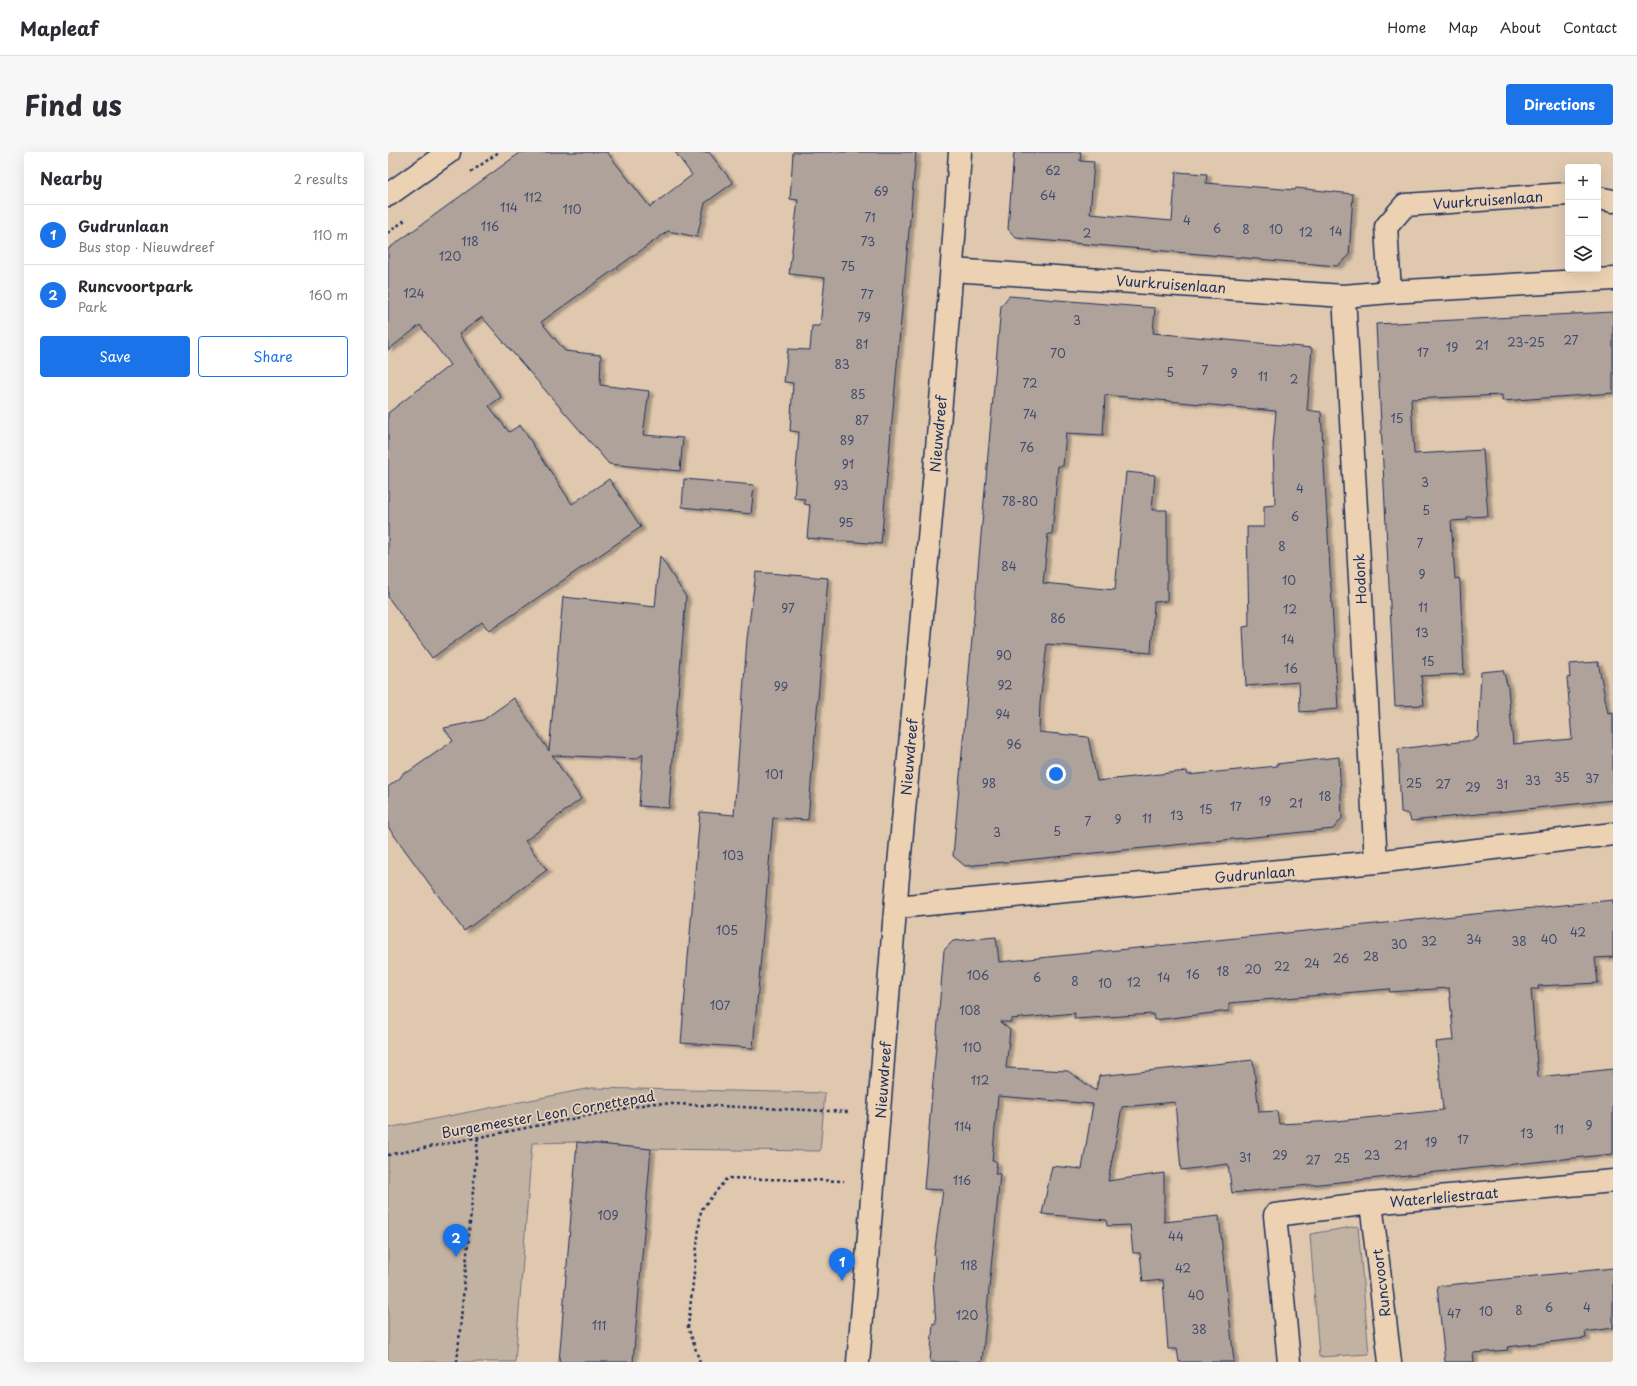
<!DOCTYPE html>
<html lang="en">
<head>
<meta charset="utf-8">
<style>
  body { margin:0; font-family:"Playpen Sans",sans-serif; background:#f7f7f7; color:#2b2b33 }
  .controls { position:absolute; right:12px; top:12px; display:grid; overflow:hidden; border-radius:4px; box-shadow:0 4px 16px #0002 }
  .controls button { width:36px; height:36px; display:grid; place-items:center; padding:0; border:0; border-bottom:1px solid #e1e1e2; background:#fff; color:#2b2b33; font:20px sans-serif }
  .you { position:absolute; left:668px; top:622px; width:14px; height:14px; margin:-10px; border:3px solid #fff; border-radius:50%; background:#1a73e8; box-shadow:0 0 0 6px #1a73e833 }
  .badge { display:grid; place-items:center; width:26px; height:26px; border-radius:50%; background:#1a73e8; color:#fff; font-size:13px; font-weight:700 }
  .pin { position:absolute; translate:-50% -33px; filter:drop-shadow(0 1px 2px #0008) }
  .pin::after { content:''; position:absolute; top:21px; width:14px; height:12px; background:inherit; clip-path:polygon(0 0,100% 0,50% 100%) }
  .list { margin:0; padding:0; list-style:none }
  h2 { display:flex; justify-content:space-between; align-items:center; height:52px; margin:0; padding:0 16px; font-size:17px }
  h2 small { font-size:13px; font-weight:400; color:#7c7c81 }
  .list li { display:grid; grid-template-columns:26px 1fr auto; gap:12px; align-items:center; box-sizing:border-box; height:60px; padding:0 16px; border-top:1px solid #e1e1e2 }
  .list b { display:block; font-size:15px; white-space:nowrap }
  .list p { margin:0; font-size:13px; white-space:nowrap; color:#7c7c81 }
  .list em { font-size:13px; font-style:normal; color:#7c7c81 }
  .actions { display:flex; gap:8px; padding:12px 16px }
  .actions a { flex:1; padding:9px 0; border:1px solid #1a73e8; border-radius:4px; text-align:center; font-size:14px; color:#1a73e8 }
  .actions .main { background:#1a73e8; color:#fff }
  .icon { flex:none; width:22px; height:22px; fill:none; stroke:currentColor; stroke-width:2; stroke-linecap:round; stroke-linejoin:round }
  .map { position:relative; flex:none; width:1225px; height:1210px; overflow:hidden; border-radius:4px }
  header { display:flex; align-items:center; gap:24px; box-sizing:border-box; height:56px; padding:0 20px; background:#fff; border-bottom:1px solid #e1e1e2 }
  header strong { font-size:19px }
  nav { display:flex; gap:22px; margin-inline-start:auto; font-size:14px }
  .intro { display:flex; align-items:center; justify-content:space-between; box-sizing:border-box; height:96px; padding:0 24px }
  h1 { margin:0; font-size:28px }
  .button { padding:10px 18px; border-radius:4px; background:#1a73e8; color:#fff; font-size:14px; font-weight:700 }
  main { display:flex; gap:24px; padding:0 24px }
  aside { flex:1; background:#fff; border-radius:4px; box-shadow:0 4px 16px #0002 }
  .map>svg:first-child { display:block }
  .green { fill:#c2b2a2; stroke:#6e7080 }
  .building { fill:#afa29a; stroke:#1b2f5e; fill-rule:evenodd; filter:url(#shadow) }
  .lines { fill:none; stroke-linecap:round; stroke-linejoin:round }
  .minor-casing { stroke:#1b2f5e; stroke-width:25 }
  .path { stroke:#1b2f5e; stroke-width:2.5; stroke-dasharray:3 3; stroke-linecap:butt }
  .minor { stroke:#ecd2b3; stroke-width:22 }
  .labels { text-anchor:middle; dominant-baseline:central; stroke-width:3.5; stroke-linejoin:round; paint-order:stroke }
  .number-label { font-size:12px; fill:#404c6d }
  .street-label { font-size:14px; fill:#1b2f5e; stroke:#ecd2b3 }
</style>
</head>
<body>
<header>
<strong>Mapleaf</strong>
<nav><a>Home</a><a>Map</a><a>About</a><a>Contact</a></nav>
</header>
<div class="intro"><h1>Find us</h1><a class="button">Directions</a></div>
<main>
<aside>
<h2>Nearby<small>2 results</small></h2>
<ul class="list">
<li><span class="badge">1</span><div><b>Gudrunlaan</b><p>Bus stop · Nieuwdreef</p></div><em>110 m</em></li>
<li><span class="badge">2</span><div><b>Runcvoortpark</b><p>Park</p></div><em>160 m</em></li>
</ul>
<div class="actions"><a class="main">Save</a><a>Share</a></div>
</aside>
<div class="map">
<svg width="1225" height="1210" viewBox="0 0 1225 1210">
  <defs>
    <filter id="shadow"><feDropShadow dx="4.5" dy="2.5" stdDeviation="1" flood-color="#0004"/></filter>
  </defs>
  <rect width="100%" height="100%" fill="#dfc8ae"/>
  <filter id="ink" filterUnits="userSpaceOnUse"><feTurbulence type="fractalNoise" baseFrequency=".025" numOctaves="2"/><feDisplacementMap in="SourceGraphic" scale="8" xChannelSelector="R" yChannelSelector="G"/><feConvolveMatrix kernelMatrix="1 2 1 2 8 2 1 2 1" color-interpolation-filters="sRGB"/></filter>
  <g filter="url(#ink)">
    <path class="green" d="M203,936L437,941L432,999L263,997L189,990L144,991L127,1210H0V976Z
      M970,1074L981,1202L931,1205L922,1082Z"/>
    <path class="building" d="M133,0H219L262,55L304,23L287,0H321L345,31L317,51L309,85L280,79L153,170L177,199L213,203L212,233L261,239L255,283L295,286L292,319L221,312L94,165L71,182L113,245L101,254L121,280L132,273L184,352L221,327L253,375L101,479L94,470L44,506L0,445V261L62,213L32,173L0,198V97Z
      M405,0H528L493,392L419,386L422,353L416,352L417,347L406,346L411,280L402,279L405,231L396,230L400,197L422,198L424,174H432L437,126L401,122L410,48L402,47Z
      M626,0H693L692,9L706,10L702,62L784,69L788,20L819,22L818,31L907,38L908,36L965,42L961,104L949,114L628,86L620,77Z
      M621,144L767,156L765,181L924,196L919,258L933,260L950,557L912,560L911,530L858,534L855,475L861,474L859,375H876V354L887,353L885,294L888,259L717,243L715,283L678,281L675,314H670L664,382H660L655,431L727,438L738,320L767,323L764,358H779V449L766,450L763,501L659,492L652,551L651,580L700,585L709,629L799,619L800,623L889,614L888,612L951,605L954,666L945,677L577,714L565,704L613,154Z
      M1225,160V241L1114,249V243L1023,247L1026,302L1095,298L1100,364L1079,365V368L1063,369L1067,427L1071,426L1072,431L1076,522L1033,524L1036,553L1007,554L988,172Z
      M296,327L366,333L363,362L294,355Z
      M272,404L298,445L281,656L251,654L255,602L248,607L164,603L193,647L137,689L159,718L76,779L0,675V635L12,626L16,620H20L65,589L56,576L95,568L126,546L161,599L175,445L267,455Z
      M368,420L440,426L420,668L385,666L365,896L293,891L312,660L346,663L359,487Z
      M1210,510L1220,561L1225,560V648L1023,669L1021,662L1013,660L1010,597L1087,588V586H1090L1093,520L1115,518L1120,536L1125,592L1184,587L1179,525L1182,526L1181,512Z
      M1225,748V805L1207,806L1210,831L1150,834L1151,837H1143L1150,925L1225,917V1002L844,1041L840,1012L793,1018L787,950L734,955L720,1029L776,1021V1070L831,1064L846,1210H791L789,1197H780L775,1128L755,1130L752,1101H745L742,1073L719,1074L718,1068L654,1062L664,1014L694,1017L705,952L610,944L604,1009L609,1010L607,1022H612L594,1210H542L545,1171L548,1172L545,1128L547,1103H546L555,1038L536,1037L556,798L565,789L608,785L611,810ZM1061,836L1066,888L1048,890L1055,958L949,969L891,972L889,959L871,960L865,908L711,924L708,939L680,919L618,916L622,878L612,870H623V867L687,861L686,867L765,862L766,868L841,859V851L1001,837L1002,840Z
      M189,990L263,997L245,1210H171Z
      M1225,1116V1176L1197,1180L1198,1186L1119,1195L1120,1198L1085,1201L1086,1210H1057L1049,1134Z"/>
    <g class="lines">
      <defs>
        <path id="minor" d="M0,43L61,0
          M1210,46L1225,49
          M564,118L956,144L1002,140L1225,127
          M1002,140L998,75L1017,53L1180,42
          M956,144L988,710
          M508,755L988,710L1225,682
          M983,1051L1002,1210
          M470,1210C485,1048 496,886 510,724C532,482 556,241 572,0
          M901,1210L887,1063L983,1051L1225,1029"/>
      </defs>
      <use href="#minor" class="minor-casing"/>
      <path class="path" d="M83,20L111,0
        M0,81L17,68
        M0,1003L265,951L462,960
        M69,1210L90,984
        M312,1210L300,1175L313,1058L339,1026L456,1029"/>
      <use href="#minor" class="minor"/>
    </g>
  </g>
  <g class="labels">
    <g class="number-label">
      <text x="665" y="18">62</text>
      <text x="493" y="39">69</text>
      <text x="660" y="43">64</text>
      <text x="145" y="45">112</text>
      <text x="121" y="55">114</text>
      <text x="184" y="57">110</text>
      <text x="482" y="65">71</text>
      <text x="799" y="68">4</text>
      <text x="102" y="74">116</text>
      <text x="829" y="76">6</text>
      <text x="858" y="77">8</text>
      <text x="888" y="77">10</text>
      <text x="948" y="79">14</text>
      <text x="918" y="80">12</text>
      <text x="699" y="81">2</text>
      <text x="82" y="89">118</text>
      <text x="480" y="89">73</text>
      <text x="62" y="104">120</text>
      <text x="460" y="114">75</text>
      <text x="26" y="141">124</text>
      <text x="479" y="142">77</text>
      <text x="476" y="165">79</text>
      <text x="689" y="168">3</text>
      <text x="1183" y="188">27</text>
      <text x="1138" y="190">23-25</text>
      <text x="474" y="192">81</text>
      <text x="1094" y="193">21</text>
      <text x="1064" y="195">19</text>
      <text x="1035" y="200">17</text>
      <text x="670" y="201">70</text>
      <text x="454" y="212">83</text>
      <text x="817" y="218">7</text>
      <text x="782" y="220">5</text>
      <text x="846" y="221">9</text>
      <text x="875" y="224">11</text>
      <text x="906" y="227">2</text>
      <text x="642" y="231">72</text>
      <text x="470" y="242">85</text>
      <text x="642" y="262">74</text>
      <text x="1009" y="266">15</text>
      <text x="474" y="268">87</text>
      <text x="459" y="288">89</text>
      <text x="639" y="295">76</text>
      <text x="460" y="312">91</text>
      <text x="1037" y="330">3</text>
      <text x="453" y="333">93</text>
      <text x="912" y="336">4</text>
      <text x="632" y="349">78-80</text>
      <text x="1038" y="358">5</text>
      <text x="907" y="364">6</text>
      <text x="458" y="370">95</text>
      <text x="1032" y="391">7</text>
      <text x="894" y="394">8</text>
      <text x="621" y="414">84</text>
      <text x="1034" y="422">9</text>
      <text x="901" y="428">10</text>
      <text x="1035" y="455">11</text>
      <text x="400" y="456">97</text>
      <text x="902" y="457">12</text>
      <text x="670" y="466">86</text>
      <text x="1034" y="480">13</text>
      <text x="900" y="487">14</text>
      <text x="616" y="503">90</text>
      <text x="1040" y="509">15</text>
      <text x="903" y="516">16</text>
      <text x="617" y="533">92</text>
      <text x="393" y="534">99</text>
      <text x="615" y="562">94</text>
      <text x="626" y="592">96</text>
      <text x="386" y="622">101</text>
      <text x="1174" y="625">35</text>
      <text x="1204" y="626">37</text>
      <text x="1145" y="628">33</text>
      <text x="601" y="631">98</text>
      <text x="1026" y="631">25</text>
      <text x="1055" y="632">27</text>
      <text x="1114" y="632">31</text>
      <text x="1085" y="635">29</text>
      <text x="937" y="644">18</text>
      <text x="877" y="649">19</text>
      <text x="908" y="651">21</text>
      <text x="848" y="654">17</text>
      <text x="818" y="657">15</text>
      <text x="789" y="663">13</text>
      <text x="759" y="666">11</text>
      <text x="730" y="667">9</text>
      <text x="700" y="669">7</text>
      <text x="669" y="679">5</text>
      <text x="609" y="680">3</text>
      <text x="345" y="703">103</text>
      <text x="339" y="778">105</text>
      <text x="1190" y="780">42</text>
      <text x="1086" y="787">34</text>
      <text x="1161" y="787">40</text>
      <text x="1041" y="789">32</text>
      <text x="1131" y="789">38</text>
      <text x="1011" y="792">30</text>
      <text x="983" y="804">28</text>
      <text x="953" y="806">26</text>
      <text x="924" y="811">24</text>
      <text x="894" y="814">22</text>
      <text x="865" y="817">20</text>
      <text x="835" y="819">18</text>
      <text x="805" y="822">16</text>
      <text x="590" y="823">106</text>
      <text x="649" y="825">6</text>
      <text x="776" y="825">14</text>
      <text x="687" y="829">8</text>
      <text x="746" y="830">12</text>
      <text x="717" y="831">10</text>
      <text x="332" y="853">107</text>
      <text x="582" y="858">108</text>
      <text x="584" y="895">110</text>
      <text x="592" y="928">112</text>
      <text x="1201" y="973">9</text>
      <text x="575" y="974">114</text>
      <text x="1171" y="977">11</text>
      <text x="1139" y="981">13</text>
      <text x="1075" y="987">17</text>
      <text x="1043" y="990">19</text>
      <text x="1013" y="993">21</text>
      <text x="892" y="1003">29</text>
      <text x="984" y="1003">23</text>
      <text x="857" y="1005">31</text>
      <text x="954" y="1006">25</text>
      <text x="925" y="1008">27</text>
      <text x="574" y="1028">116</text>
      <text x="220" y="1063">109</text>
      <text x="788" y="1084">44</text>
      <text x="581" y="1113">118</text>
      <text x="795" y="1116">42</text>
      <text x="808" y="1143">40</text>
      <text x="1161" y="1155">6</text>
      <text x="1199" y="1155">4</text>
      <text x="1131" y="1158">8</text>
      <text x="1098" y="1159">10</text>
      <text x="1066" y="1161">47</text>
      <text x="579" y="1163">120</text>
      <text x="211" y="1173">111</text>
      <text x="811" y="1177">38</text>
    </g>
    <g class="street-label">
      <text transform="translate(1100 48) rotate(-4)">Vuurkruisenlaan</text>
      <text transform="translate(783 132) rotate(4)">Vuurkruisenlaan</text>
      <text transform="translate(550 282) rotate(-85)">Nieuwdreef</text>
      <text transform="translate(972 427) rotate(-93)">Hodonk</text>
      <text transform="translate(521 605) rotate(-85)">Nieuwdreef</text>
      <text transform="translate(867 722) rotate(-5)">Gudrunlaan</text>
      <text transform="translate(495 928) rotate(-86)">Nieuwdreef</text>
      <text transform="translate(160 962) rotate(-10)">Burgemeester Leon Cornettepad</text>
      <text transform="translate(1056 1045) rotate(-5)">Waterleliestraat</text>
      <text transform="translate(993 1131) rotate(-97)">Runcvoort</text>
    </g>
  </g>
</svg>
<div class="controls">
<button>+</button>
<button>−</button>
<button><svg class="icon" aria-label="layers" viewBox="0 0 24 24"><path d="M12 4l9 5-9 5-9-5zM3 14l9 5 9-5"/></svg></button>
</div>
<div class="you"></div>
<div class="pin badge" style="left:454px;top:1129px">1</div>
<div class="pin badge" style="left:68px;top:1105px">2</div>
</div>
</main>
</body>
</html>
